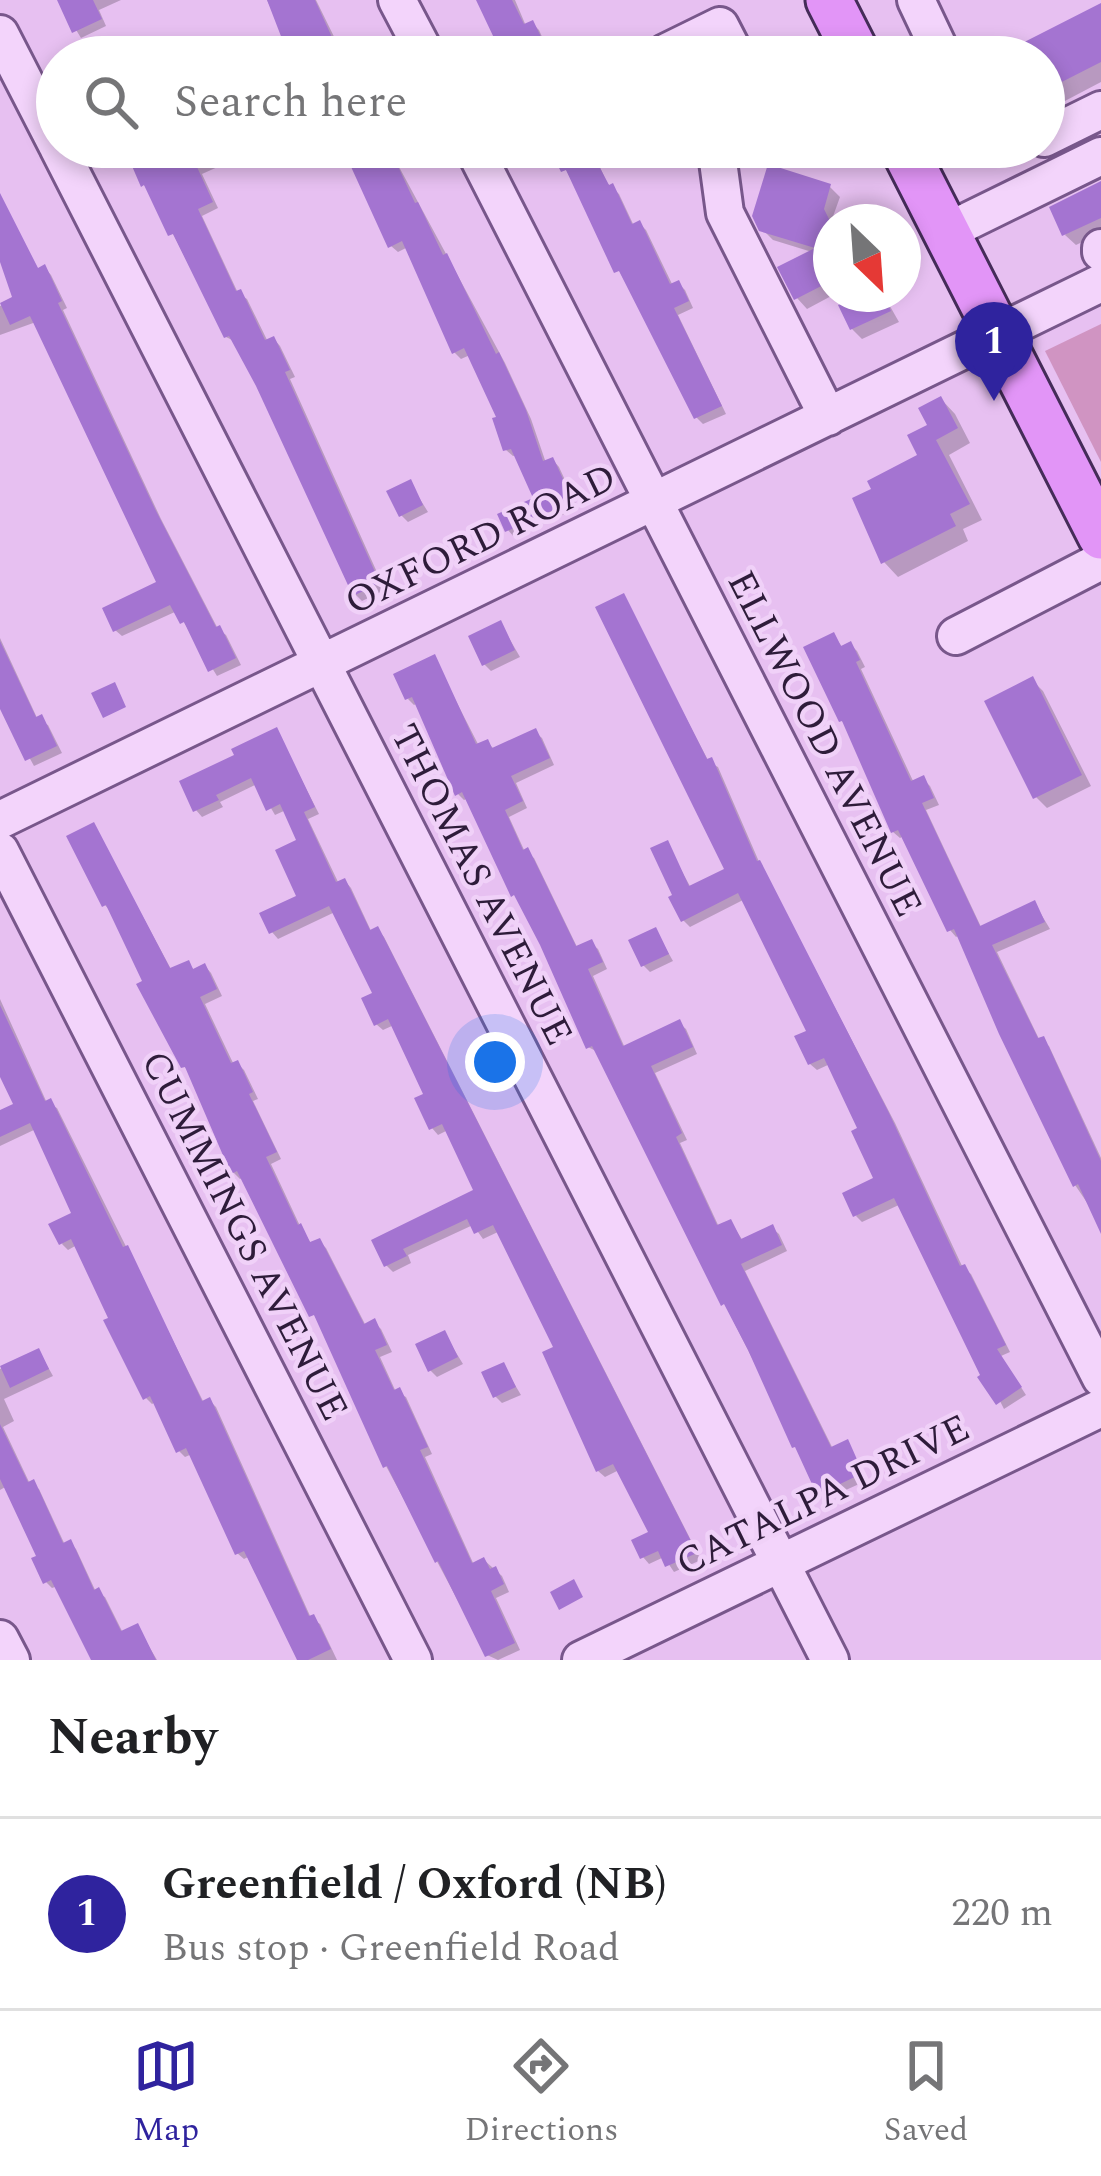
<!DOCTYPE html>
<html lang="en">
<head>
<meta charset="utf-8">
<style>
  body { margin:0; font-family:Spectral,serif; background:#f2f2f2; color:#202124 }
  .compass { position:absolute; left:813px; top:204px; width:108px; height:108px; border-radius:50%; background:#fff; box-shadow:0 6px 18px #0003; rotate:155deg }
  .you { position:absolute; left:495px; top:1062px; width:42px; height:42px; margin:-30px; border:9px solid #fff; border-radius:50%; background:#1a73e8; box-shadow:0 0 0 18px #1a73e833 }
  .badge { display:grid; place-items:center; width:78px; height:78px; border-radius:50%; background:#2f239e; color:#fff; font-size:39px; font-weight:700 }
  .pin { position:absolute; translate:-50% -99px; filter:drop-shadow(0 3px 6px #0008) }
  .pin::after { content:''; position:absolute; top:63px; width:42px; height:36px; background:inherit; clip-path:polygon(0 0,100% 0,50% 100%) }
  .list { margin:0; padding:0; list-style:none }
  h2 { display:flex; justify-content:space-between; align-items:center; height:156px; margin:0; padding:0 48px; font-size:51px }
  h2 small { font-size:39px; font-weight:400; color:#757577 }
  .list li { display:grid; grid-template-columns:78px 1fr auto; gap:36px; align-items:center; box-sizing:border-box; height:192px; padding:0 48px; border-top:3px solid #e0e0e0 }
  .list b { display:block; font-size:45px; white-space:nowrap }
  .list p { margin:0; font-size:39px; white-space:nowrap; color:#757577 }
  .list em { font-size:39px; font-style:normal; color:#757577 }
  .icon { flex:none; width:66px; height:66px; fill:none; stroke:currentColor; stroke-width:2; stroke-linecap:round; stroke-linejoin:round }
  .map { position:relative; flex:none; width:1101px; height:1660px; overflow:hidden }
  .search { position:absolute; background:#fff; box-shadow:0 6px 18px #0003; left:36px; right:36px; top:36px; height:132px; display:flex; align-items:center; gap:30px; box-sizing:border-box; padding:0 42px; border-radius:66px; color:#757577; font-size:45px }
  .sheet { height:348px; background:#fff }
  nav { display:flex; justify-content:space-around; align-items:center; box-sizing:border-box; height:168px; border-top:3px solid #e0e0e0; background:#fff; font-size:33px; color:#757577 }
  nav a { display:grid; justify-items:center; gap:6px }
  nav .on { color:#2f239e }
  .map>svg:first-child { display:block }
  .green { fill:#d094c2 }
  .shadow { fill:#0003 }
  .building { fill:#a474d1 }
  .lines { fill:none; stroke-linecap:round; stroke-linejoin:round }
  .minor-casing { stroke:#78578b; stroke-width:42 }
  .major-casing { stroke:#452c59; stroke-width:51 }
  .minor { stroke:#f3d4fb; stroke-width:36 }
  .major { stroke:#e295f7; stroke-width:45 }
  .labels { text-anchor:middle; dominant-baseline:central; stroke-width:9; stroke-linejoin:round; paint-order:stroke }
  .street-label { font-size:39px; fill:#2e1c3a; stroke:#f0d1f8 }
</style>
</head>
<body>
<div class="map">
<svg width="1101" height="1660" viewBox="0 0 1101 1660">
  <rect width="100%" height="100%" fill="#e7c0f1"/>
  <path class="green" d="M1101,324V462L1045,351Z"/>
  <path class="shadow" d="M58,0H121L99,10L106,26L81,38Z
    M267,0H316L344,57H294Z
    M478,0H515L526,26L533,24L539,30L551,57H507Z
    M1101,6V82L1044,112V57H1009Z
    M128,147H235L240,157L202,174L218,208L202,216L238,293L247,299L268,342L274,339L280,346L295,377L290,379L385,590L362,601L355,594L236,342L226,337L152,193L144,185Z
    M345,147H383L398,165L505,363L531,419L546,463L553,460L559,467L578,508L514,537L508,530L537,500L517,455L513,456L506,450L500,418L470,355L461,359L454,352L408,247L398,252L391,246Z
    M554,147H591L607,183L619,194L634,226L640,224L646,230L673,286L679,284L685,290L693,308L678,315L726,414L703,424L697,418Z
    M1101,183V233L1076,245L1065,235Z
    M830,187L840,197L831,222V294H835L807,309L797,298L812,252L773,240L762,229Z
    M0,197L39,271L45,268L51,275L67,308L63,310L161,519L218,629L226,635L241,665L217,676L177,611L122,636L115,630L160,584L36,322L0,335V306L16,299L0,256Z
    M836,294H883L899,322L862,339L852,329Z
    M941,399L955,414L970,443L949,455L982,520L963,529L968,541L898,577L884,562Z
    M410,483L428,512L408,522L401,515Z
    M623,597L709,762L718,767L760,864L895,1123L963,1268L971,1274L1010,1352L1001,1356L1026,1395L1004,1409L901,1204L862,1222L856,1216L877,1180L861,1130L830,1064L817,1070L810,1064V1033L745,899L690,927L683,920L667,844L691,888L728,870Z
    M501,624L520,657L491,671L484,664Z
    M834,636L843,648L851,645L857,651L865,667L861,669L914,783L923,779L930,786L939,805L926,810L982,929L1035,904L1050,929L997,952L1040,1041L1049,1046L1101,1158V1223L1075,1185L960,935L956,937L950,930L904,836L900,838L893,832L848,727L842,721Z
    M0,638L38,720L48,725L62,753L34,766L0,704Z
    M434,658L479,746L487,742L495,750L535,732L542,738L554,765L516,783L527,808L509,817L525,852L534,858L578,949L591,943L598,949L607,969L593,976L625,1048L679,1023L686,1029L697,1054L655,1073L687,1140L680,1143L719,1227L731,1222L743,1241L772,1228L779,1234L787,1251L745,1271L833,1449L847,1443L868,1480L826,1499L820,1493L598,1052L588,1047L543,944L469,798L464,800L458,794L418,703L414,705L408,699Z
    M1032,680L1043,691L1091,786L1047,808L1036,797Z
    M277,731L319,814L308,819L339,884L345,881L351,888L372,933L378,930L384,937L701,1560L674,1572L664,1557L649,1564L643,1557L652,1534L619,1470L605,1477L598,1471L557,1348L500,1231L483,1239L473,1225L408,1255L411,1263L393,1272L386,1265L375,1241L477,1191L448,1130L438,1135L432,1128L427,1095L394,1025L383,1030L376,1024V994L335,912L278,939L272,932L300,898V841L286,810L275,815L257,784L220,802L223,807L202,817L196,810L238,756Z
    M94,826L172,971L188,963L195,971L205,966L211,973L222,996L205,1004L234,1065L237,1063L244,1070L258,1099L253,1101L281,1159L271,1164L300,1226L312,1245L319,1241L326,1248L366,1326L374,1322L381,1329L392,1352L380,1357L396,1392L406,1397L432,1454L425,1457L474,1565L484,1560L502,1576L509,1592L496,1598L520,1650L498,1660L487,1655L386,1466L318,1322L244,1177L240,1179L233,1172L191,1074L184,1066L111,912L105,905Z
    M656,931L673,961L650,972L643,965Z
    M0,999L47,1103L57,1108L204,1403L210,1401L216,1407L311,1618L320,1624L337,1660H302L250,1556L244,1559L237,1553L192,1454L185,1457L179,1451L156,1402L152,1404L146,1398L77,1245L68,1250L62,1244L75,1214L36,1129L0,1146V1113L17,1106L0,1071Z
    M444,1333L463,1364L437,1377L430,1370Z
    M39,1351L53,1376L4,1399L14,1421L3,1427L30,1484L39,1489L65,1545L70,1543L76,1549L96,1592L105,1597L123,1633L137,1626L157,1660H94L58,1586L52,1588L46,1582L40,1557L7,1486L0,1490V1369Z
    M503,1365L521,1395L502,1403L495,1396Z"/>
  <path class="building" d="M57,0H93L102,19L72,33Z
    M267,0H315L341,57H289Z
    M476,0H512L524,24L533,20L542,39L531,44L537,57H503Z
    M1101,3V62L1044,91V57H995Z
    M138,147H241L197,167L213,202L198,209L236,291L241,289L265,340L274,336L290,370L285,372L380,583L353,596L256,386L229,336L224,338L173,234L168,236L144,185L141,187L126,152Z
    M342,147H389L415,203L418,202L443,255L447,253L496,354L499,352L526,410L543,461L553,457L573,501L505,532L497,514L533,498L511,449L503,451L492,418L496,417L464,348L452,354L402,241L388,248Z
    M549,147H589L609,185L613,183L632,224L640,220L670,284L679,280L689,301L674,308L722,406L694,419L619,271L614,273L566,170L561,172Z
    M768,164L831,184L824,209L831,223V281L794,300L777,267L815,248L759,231L752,216Z
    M1101,181V218L1062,236L1049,207Z
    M0,193L38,268L45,264L62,301L58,303L155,509L216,627L220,625L236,658L208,672L184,622L180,624L170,605L113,632L102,608L156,582L30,316L10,325L0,303L12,297L0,262Z
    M860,294H883L891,311L850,330L838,305Z
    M941,396L958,428L936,440L970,504L950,514L956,526L881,564L852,498L871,489L867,481L917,455L907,435L927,425L918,408Z
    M411,479L423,505L399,517L386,491Z
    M624,593L707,759L712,757L757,861L760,860L889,1113L960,1266L965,1264L1006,1345L997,1349L1022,1387L996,1405L977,1377L980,1375L894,1198L853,1217L842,1193L873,1178L851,1131L857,1128L824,1058L808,1065L794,1036L806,1031L738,893L681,922L668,897L672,895L650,848L668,840L689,886L724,869L595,607Z
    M501,620L515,650L482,666L468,636Z
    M834,632L841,646L851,641L860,660L856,662L911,781L924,775L934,798L922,803L980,926L1035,900L1045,922L992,945L1038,1038L1044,1036L1101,1161V1234L1078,1184L1073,1187L999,1034L954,929L947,932L898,830L891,833L842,721L839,722L803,647Z
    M0,641L36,717L42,714L57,746L25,761L0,709Z
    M435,654L476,744L488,739L492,748L536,728L550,758L511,776L523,801L505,810L523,850L528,847L576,946L592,939L603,962L588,969L623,1046L680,1019L693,1047L651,1066L682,1133L676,1137L717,1225L731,1219L741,1239L773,1224L782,1245L741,1264L831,1447L848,1439L863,1473L817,1495L795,1447L792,1448L748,1350L724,1304L721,1306L592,1046L586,1049L540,945L514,895L511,897L462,792L455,796L412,697L405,700L393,674Z
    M1033,676L1082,775L1033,799L984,701Z
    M115,682L126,707L103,718L91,693Z
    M277,727L315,807L304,812L336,882L345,878L370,930L378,926L697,1553L665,1567L658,1551L640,1559L631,1540L648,1532L613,1464L596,1472L542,1352L553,1347L493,1225L474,1234L467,1219L403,1249L407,1256L384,1267L371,1240L473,1190L442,1124L429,1130L414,1098L423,1094L388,1019L374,1026L361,998L372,993L329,906L269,934L259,913L296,896L275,850L296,840L280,804L266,811L251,778L216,795L219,800L193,812L179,781L234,755L231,749Z
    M94,822L170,968L189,960L193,969L205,963L217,989L200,997L231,1063L238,1060L253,1092L249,1094L277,1152L266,1157L298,1225L301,1223L310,1242L320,1238L364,1324L375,1318L387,1345L375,1350L394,1390L400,1387L428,1447L420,1450L472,1563L484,1557L490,1569L496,1566L504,1584L491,1591L515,1643L485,1657L438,1561L435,1563L387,1466L383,1468L314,1315L309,1317L237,1171L231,1174L185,1067L181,1068L136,984L142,981L106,905L102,907L66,836Z
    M656,927L669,954L641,967L628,940Z
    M0,1005L45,1101L51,1098L123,1247L128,1245L202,1401L210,1397L309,1616L314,1614L331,1649L308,1660H297L244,1551L235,1555L186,1448L176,1453L150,1396L143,1400L103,1320L108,1318L71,1239L59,1245L48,1224L71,1213L30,1123L0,1137V1110L13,1104L0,1077Z
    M445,1330L458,1357L428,1372L415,1344Z
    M39,1348L49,1369L10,1388L0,1366Z
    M504,1362L516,1387L493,1398L481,1372Z
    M0,1424L28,1482L34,1479L63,1543L71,1539L94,1590L99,1587L121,1631L138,1623L156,1660H91L51,1580L43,1584L31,1558L36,1556L0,1479Z
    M574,1579L583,1597L559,1610L550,1592Z"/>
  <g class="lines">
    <defs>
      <path id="minor" d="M397,0L427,57
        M916,0L943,57
        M0,34L57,145
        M667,57L665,53L720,26L736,57
        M1044,138L1101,110
        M58,147L830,1660
        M473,147L1101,1378
        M730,147L717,154L725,213L828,417
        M946,232L1101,156
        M1101,248V252
        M956,636L1101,561
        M0,820L1101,283
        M0,851L413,1660
        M0,1639L11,1660
        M581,1660L1101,1408"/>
      <path id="major" d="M829,0L858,57
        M903,147L1101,536"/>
    </defs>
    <use href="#minor" class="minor-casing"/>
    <use href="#major" class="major-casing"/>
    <use href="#minor" class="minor"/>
    <use href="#major" class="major"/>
  </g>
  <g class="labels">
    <g class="street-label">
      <text transform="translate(481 540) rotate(-26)">OXFORD ROAD</text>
      <text transform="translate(824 744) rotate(63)">ELLWOOD AVENUE</text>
      <text transform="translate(481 885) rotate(63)">THOMAS AVENUE</text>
      <text transform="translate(244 1236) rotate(63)">CUMMINGS AVENUE</text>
      <text transform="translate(823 1496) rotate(-26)">CATALPA DRIVE</text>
    </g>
  </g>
</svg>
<svg class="compass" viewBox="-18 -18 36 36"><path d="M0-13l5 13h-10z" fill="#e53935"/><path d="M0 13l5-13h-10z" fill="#757577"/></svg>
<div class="you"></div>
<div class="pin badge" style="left:994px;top:401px">1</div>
<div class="search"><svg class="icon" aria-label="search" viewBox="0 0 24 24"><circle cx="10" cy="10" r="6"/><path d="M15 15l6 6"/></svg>Search here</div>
</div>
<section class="sheet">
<h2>Nearby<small></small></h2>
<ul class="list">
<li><span class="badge">1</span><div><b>Greenfield / Oxford (NB)</b><p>Bus stop · Greenfield Road</p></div><em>220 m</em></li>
</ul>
</section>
<nav>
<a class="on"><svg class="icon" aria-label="map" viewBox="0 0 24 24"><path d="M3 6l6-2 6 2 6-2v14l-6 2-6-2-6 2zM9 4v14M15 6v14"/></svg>Map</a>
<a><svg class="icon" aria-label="directions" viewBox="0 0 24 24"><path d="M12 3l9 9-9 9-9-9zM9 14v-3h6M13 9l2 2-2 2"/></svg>Directions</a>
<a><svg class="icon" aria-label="saved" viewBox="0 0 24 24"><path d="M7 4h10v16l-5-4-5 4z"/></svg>Saved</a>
</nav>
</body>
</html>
